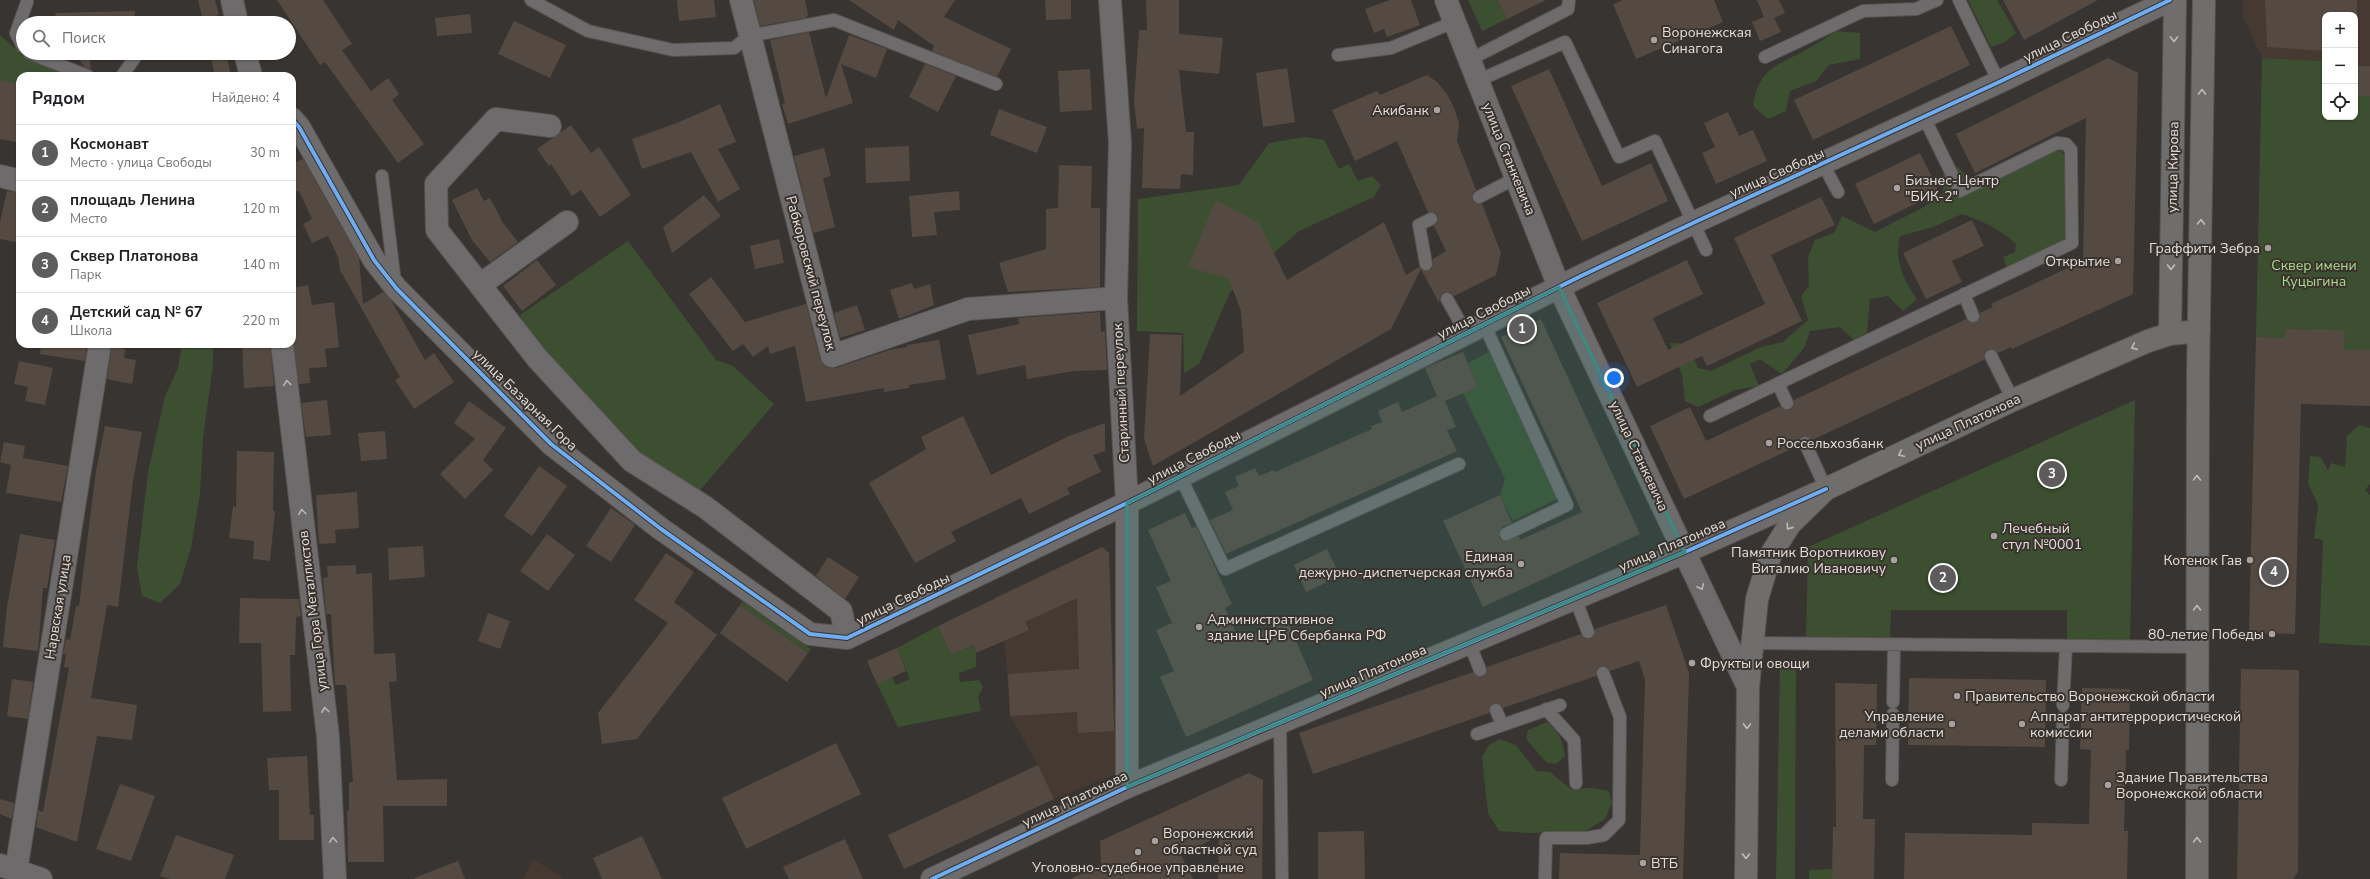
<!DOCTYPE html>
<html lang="ru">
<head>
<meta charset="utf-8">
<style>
  body { margin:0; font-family:"Nunito Sans",sans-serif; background:#f2f2f2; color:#202124 }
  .controls { position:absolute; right:12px; top:12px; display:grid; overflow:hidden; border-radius:8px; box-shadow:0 1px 3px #0004 }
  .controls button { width:36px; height:36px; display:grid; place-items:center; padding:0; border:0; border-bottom:1px solid #e0e0e0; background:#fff; color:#202124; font:20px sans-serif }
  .you { position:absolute; left:1614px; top:378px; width:14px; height:14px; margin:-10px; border:3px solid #fff; border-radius:50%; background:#1a73e8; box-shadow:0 0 0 6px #1a73e833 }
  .badge { display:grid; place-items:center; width:26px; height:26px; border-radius:50%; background:#5d5b5b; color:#fff; font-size:13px; font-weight:700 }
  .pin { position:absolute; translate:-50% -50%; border:2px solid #fff; box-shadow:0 1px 4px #0006 }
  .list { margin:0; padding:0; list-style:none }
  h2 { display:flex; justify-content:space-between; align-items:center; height:52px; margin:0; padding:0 16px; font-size:17px }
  h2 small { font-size:13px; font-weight:400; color:#757577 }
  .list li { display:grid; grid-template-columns:26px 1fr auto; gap:12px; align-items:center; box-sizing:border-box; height:56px; padding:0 16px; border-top:1px solid #e0e0e0 }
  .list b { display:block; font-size:15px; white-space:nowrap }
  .list p { margin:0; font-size:13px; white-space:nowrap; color:#757577 }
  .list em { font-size:13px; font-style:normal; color:#757577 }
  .icon { flex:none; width:22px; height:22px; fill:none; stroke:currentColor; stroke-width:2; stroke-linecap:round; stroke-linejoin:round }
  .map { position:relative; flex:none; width:2370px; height:879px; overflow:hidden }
  .search { position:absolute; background:#fff; box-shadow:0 1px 3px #0004; left:16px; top:16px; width:280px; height:44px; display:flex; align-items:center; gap:10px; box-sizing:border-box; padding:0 14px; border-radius:22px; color:#757577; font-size:15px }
  .panel { position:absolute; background:#fff; box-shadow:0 1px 3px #0004; left:16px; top:72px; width:280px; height:276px; border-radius:12px }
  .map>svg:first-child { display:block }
  .built { fill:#453931 }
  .green { fill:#3c4f30 }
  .building { fill:#554a41 }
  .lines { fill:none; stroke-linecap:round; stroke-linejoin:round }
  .service-casing { stroke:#565350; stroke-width:14 }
  .minor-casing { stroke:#565350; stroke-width:24 }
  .tertiary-casing { stroke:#565350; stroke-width:24 }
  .secondary-casing { stroke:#565350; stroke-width:24 }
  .service { stroke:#6e6b6c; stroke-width:12 }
  .minor { stroke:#6e6b6c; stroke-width:22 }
  .tertiary { stroke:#6e6b6c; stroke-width:22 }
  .secondary { stroke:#706e6d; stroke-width:22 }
  .cycleway-casing { stroke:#3b332e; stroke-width:6 }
  .cycleway { stroke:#6dadf4; stroke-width:4 }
  .oneway { stroke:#c0bcb9 }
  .oneway2 { stroke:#bab6b4 }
  .marked { fill:#398b84; fill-opacity:0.2; stroke:#398b84; stroke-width:3; stroke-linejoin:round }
  .poi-dot { fill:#a7a29f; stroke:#3b332e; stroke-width:1.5 }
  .labels { text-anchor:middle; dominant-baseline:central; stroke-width:4; stroke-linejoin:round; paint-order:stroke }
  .poi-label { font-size:14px; fill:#e3deda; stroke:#3b332e; text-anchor:start }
  .street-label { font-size:14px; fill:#e3deda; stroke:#3b332e }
  .park-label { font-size:14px; fill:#a7db89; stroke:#3b332e }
</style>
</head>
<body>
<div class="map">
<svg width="2370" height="879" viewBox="0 0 2370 879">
  <rect width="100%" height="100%" fill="#383431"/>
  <path class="built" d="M2243,0H2370V96H2355V15H2325V96H2323V61L2262,58L2243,17Z
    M1102,547L1109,553L1117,774L1054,799L1038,765L1010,716L1003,620L995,597Z
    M533,859L562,877L563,879H523Z"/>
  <path class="green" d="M1468,0H1497L1507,19L1482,31Z
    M1968,0H1997L2016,33L2005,42L1991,47Z
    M1836,31L1860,33V59L1829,65L1816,81L1790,91L1786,111L1768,119L1753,106C1759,69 1774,67 1804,51C1815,45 1825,38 1836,31Z
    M0,35L18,51L68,76H20V120L0,109Z
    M2262,58L2323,61L2325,117H2355V96H2370V350H2344L2345,331L2286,329L2284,338L2256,337Z
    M1305,137L1324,140L1339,169L1349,164L1358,181L1372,176L1381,185L1374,197L1299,231L1230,292L1199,364L1184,373L1183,333L1137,331L1138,199L1239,185L1269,143Z
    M2057,149L2064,154L2068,240L2008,270L2003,257L2015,252L2016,244C2000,229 1982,221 1962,214L1933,227L1900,236C1894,259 1903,280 1917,299L1903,311L1888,296L1870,299L1867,333L1854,340L1840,327L1810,331L1804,348L1782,374L1760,359L1750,364L1759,386L1735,390L1698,407L1685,401L1682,375L1670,343L1688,344L1698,368L1711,371L1761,347L1783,342L1808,320L1801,296L1809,286L1808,257L1815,240L1834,233L1842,216L1875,232L1924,207L1943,193V175L1955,165L1967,175L1987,181Z
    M628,241L716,360L733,366L774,404L696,495L638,458L533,342L520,315Z
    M182,344H213V365L203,438L200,494L191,548L180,584L160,603L142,596L137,567L148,472L165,396L178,368Z
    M1489,352L1557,499L1513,521L1500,495L1505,479L1463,393L1478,387L1468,363Z
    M2135,400L2130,642L2067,641V610H1891L1890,639L1806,638L1808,547Z
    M2359,425L2370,428V484L2365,490L2370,495V646L2319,643L2323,540L2314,538L2318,505L2308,483L2310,456L2321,457L2328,471L2331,463L2345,467L2347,436Z
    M743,601L811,649L808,653L740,605Z
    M938,626L951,655L973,645L976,653V667L959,673L960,682L979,680L983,687L978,697L981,711L898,727L877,684L892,677L896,685L910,679L897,648Z
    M1796,660L1795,879H1776L1780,661Z
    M1547,722C1559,731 1563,742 1565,756L1556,764L1546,762L1526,739L1528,730Z
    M1500,739L1516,745L1536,771L1550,772L1571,789L1592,788L1609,791L1612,803L1605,819L1586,831L1529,833L1499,831L1488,813L1482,757L1489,745Z
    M1832,869V879H1809V870Z"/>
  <path class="building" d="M198,0H215L219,15L203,20Z
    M277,0H323L352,44L342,50L371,91L388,78L399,94L392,100L424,144L398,163L325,62L320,65Z
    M677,0H714L716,17L679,21Z
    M754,0H805L808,15L806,18L760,26Z
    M849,0H955L944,17L1011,49L997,77L932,51L934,46L898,20L894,30Z
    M1045,0H1071V19L1046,20Z
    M1146,0H1179V34L1223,38L1219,74L1179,70L1186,132H1194L1193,175L1181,174L1180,189L1142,188L1144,128L1137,129L1134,101L1139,30H1147Z
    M1390,0H1411L1420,25L1387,37L1384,29L1374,33L1365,9Z
    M1497,0H1546L1507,19Z
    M1623,0H1714L1723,22L1636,59L1613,4Z
    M1757,0H1779L1785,13L1774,18L1781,32L1760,41L1752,22L1764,17Z
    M2003,0H2098L2024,40Z
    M2265,0H2357V33H2355V15H2325V51L2267,47Z
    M135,11L134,23H53L56,13Z
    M470,14L472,33L437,36L435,18Z
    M514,21L566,45L550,78L498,54Z
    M1951,26L1970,65L1813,140L1794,100Z
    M809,32L826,98L849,35L887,49L876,78L841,64L853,103L788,124L782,104L785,103L770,40Z
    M68,53H89L91,69L85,67L75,55Z
    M210,53H226L231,76H215Z
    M2108,58L2138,73L2133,294L2012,349L2011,347L1998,353L1995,350L1988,349L1985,352L1984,360L1812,440L1806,436H1802L1798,442V446L1684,499L1650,426L1690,407L1706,441L1780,406L1783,409L1790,410L1793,407L1794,400L1966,319L1972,323H1976L1980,317V313L1993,307L1991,304L2083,261L2086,118L1975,173L1956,134Z
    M925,64L956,76L938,112L909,97Z
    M2355,66H2370V96H2355Z
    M1287,68L1295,122L1263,127L1256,73Z
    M1090,69L1092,110L1060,112L1058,71Z
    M1549,69L1602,186L1651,163L1668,201L1582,241L1511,86Z
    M1427,75L1437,82L1447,94L1455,110L1459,124L1457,141L1476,190L1473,193L1472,200L1475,203L1482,204L1501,253L1496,275L1454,296L1450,292H1444L1440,296L1439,303L1421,269L1431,270L1433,266V259L1446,251L1434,226L1437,223L1438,216L1435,213L1428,212L1397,141L1355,161L1332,110L1377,91L1380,95Z
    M0,80L20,84V143L0,139Z
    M720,104L736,142L718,149L740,189L718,202L691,152L642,169L632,139L677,123Z
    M999,109L1047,127L1037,153L990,135Z
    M1728,112L1739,136L1753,130L1767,161L1716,184L1702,153L1715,147L1704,123Z
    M571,125L591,153L599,147L631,195L600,217L581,190L572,196L551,164L549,166L537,149Z
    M909,146L910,181L866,183L865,148Z
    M824,148L831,176L823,178L835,227L813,233L794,156Z
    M1920,153L1939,192L1874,224L1855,184Z
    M303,159L359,258L363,304L383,292L391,300L425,360L434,353L454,382L414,409L395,380L400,377L340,270L338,257L328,236L312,243L303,224L312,219L299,191L292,192V164Z
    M1059,165L1092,166L1091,208H1100V287L1008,292L999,263L1046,249V209L1058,208Z
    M477,188L484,201L490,198L503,223L518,242L490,262L472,240L452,200Z
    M7,191L20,193V243L0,239V222Z
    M959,191L960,210L934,212L937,235L912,237L909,196Z
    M704,195L721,216L672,253L663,227Z
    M1821,197L1835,225L1771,255L1802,321L1707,366L1702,356L1637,387L1597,303L1687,260L1703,294L1653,318L1668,350L1765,304L1734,238Z
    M1216,200L1259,223L1287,280L1384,222L1406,275L1419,267L1421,269L1391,329L1153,466L1144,439L1150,334L1182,335L1180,396L1244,352L1241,311L1229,279L1188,267Z
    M1972,220L1984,246L1952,261L1962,282L1926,299L1903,253Z
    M779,239L784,263L755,269L750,246Z
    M537,260L556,285L522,311L503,286Z
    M711,277L745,322L806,304L820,359L823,365L829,368H836L889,350L907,347V345L939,340L946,379L909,385V388L884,392V388L806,402L795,346L770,354L768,346L753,357L743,344L733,351L689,294Z
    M912,283L914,289L930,284L934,305L899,319L890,290Z
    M308,285L312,305L334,302L339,347L325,349L327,367L309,368L310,383L299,384L292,337V288Z
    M857,305L865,330L840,338L834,313Z
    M1100,312L1101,332L1105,331L1107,370L1074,371L1027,379L1025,365L977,375L968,335L1019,324L1018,318Z
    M1541,319L1640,534L1483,607L1443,521L1500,495L1512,523L1502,527L1499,533V538L1506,541L1519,536L1520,540L1582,512L1501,337Z
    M2286,329L2345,330L2344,350H2370V406L2301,404L2295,634L2249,633L2256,337L2284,338Z
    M41,344H87L85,361L40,354Z
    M242,344H270L274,386L244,388Z
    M112,346L125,349L124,358L136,360L132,384L107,379Z
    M1463,352L1478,387L1445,401L1456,427L1447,430L1457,451L1226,554L1210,520L1233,510L1225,492L1239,486L1235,477L1255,468L1259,476L1274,470L1275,472L1372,429L1371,426L1382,422L1378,411L1398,402L1402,412L1437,396L1425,368Z
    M19,361L53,368L45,405L25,401L28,387L14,384Z
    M327,400L331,435L306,437L301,403Z
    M469,401L506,428L483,460L493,470L465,499L440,474L475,439L454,423Z
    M963,416L991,475L1069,436L1105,423V451L1093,455L1101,472L1067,488L1070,494L1029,514L1021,498L951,532L956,541L915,563L869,483L926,449L921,437Z
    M105,426L142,432L133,481L118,607L107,605L91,698L137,705L132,740L97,736L77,842L36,827L38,810L43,812L69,668L64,667L66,654H63L66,639L70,640L76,606H79L96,471Z
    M385,431L387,459L361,461L358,433Z
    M4,442L25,446L23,458L68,466L61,502L6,493L11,465L0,462Z
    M237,451L274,452L273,511H275L270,561L253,559L254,541L229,538L233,506L236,507Z
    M539,466L567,486L532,536L504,516Z
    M357,492L359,528L335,530L336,543L319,544L316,495Z
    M611,508L635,525L611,562L586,546Z
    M1185,513L1192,528L1196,526L1232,604L1225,608L1240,641L1287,620L1313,680L1186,737L1160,677L1174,671L1156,630L1172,623L1156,587L1171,581L1148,530Z
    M20,534L55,540L47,588H43L38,651L3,647L7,607Z
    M547,534L575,555L548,591L520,571Z
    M423,546L425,577L389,580L388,548Z
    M1102,547L1109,553L1114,731L1078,733L1077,712L1010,716L1008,674L1079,669L1077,598L1025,622L1029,630L976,653L973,645L951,655L938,626Z
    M1327,549L1340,576L1306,592L1294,565Z
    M666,553L694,572L674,602L717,635L637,739L602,744L598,713L668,623L634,600Z
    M828,557L859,577L845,599L816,576Z
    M356,565V574L372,573L374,654L395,653L397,681L389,682L397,780L447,779V806H383L384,862H348L347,811H349V782H353L346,685H335L331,614H326L323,578L328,577L327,566Z
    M240,598L299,599L301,616L296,617L295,655H290L291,711L263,712L261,643H239Z
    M740,605L808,653L787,682L720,633Z
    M1666,605L1689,673L1683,879H1559L1560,853L1640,855L1645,680L1639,661L1610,671L1607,667L1601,666L1597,669L1596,676L1503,708L1500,704L1493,703L1490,706L1489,713L1313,774L1299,733L1473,672L1476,676L1482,677L1486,674L1487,667L1581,634L1584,638L1590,639L1594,636L1595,629Z
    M488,613L510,621L500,649L478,641Z
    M897,648L906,671L877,684L867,661Z
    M2241,669L2299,670L2298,872L2293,879H2237Z
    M1909,678L2046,680L2045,747L1908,745Z
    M12,679L33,682L28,719L7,716Z
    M1835,683L1877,684L1876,745H1864L1863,819H1875L1874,879H1832L1833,827H1836Z
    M2082,688L2130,689L2129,750H2126L2124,831H2128L2127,879H1904L1905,833L2032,835V823L2089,824L2091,750L2080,749Z
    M836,743L861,794L746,849L722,798Z
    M307,756L310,815H314V840H279V790H269L267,758Z
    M1038,765L1054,799L904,869L888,835Z
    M1249,773L1263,780L1262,879H1218L1219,836L1181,855L1193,879H1071L1101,864L1100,841Z
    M120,784L155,796L131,861L96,849Z
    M0,799L14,803L12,819L0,814Z
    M1364,831L1365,879H1318V832Z
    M176,835L234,855L225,879H170L160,876Z
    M642,836L662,879H602L593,858Z
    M845,839L863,879H789L783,867Z
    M458,861L465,879H415L414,878Z"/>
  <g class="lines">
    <defs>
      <path id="service" d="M531,0L588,31L673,50L734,48L749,36L834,20L996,84
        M1959,0L1999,82
        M23,47L16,33L27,2
        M29,53L88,76
        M1338,55L1391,48L1454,22
        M1765,57L1863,11L1916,9L1937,0
        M1469,60L1568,9L1569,0
        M122,76L138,53
        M1477,81L1565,42L1619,157L1655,141L1706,250
        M1823,164L1838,192
        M382,176L395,283
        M1479,197L1516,178
        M1426,264L1419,225L1431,219
        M1964,294L1973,316
        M1447,299L1466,333
        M1484,324L1567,505L1506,534
        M1991,356L2013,400
        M1778,384L1787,403
        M1710,416L2072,243L2071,150L2066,144L2057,143L1960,191L1924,117
        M1805,443L1826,489
        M1180,476L1225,569L1459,464
        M1575,598L1588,632
        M1469,642L1480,670
        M1752,643L2197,647
        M1893,702L1894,645
        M2063,705L2066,646
        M1546,709L1574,740L1576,783
        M1496,710L1502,724
        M1280,722L1282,879
        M1477,734L1560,705
        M1892,780L1893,714
        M2061,780L2063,717
        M1545,879L1546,838H1587L1604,835L1619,820L1620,717L1603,673"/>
      <path id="minor" d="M232,0L237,23
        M741,0L832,356L968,309L1116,298
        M1110,0L1120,143L1116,298L1127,503V787
        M245,53L251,76
        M292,119L299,127L374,260L396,288L551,444L661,529L810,634L847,638L1127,503L1583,275L1693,223L1999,82L2170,0
        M550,126L496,119L436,184L437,230L537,358L632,461L705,507L841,611L847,638
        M0,176L20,181
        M480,285L567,222
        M282,344L328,737L335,879
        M0,865L41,879
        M16,871L100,344"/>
      <path id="tertiary" d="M1446,0L1559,287L1748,687
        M932,879L1127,787L1685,552L1824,490"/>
      <path id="secondary" d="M2170,334L2175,0
        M1746,879L1748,687L1757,599L1770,556L1790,524L1826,489L2013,400L2148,341L2170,334L2199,331
        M2197,879L2198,377L2204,0"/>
    </defs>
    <use href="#service" class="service-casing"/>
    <use href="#minor" class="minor-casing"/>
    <use href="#tertiary" class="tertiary-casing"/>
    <use href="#secondary" class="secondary-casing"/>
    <use href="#service" class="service"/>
    <use href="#minor" class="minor"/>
    <use href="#tertiary" class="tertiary"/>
    <use href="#secondary" class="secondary"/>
    <defs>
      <path id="cycleway" d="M292,119L299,127L374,260L396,288L551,444L661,529L810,634L847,638L1127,503L1583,275L1693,223L1999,82L2170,0
        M932,879L1127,787L1685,552L1826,489"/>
    </defs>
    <use href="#cycleway" class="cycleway-casing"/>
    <use href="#cycleway" class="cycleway"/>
  </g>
  <defs><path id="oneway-chevron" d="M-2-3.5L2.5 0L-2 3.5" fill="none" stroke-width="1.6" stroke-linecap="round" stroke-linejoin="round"/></defs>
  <g class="oneway">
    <use href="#oneway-chevron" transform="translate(2174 39) rotate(91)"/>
    <use href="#oneway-chevron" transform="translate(2202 92) rotate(-89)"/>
    <use href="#oneway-chevron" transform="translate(2201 222) rotate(-89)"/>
    <use href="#oneway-chevron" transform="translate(2171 267) rotate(91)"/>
    <use href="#oneway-chevron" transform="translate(2134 347) rotate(156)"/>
    <use href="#oneway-chevron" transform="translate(1901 454) rotate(155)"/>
    <use href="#oneway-chevron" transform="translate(2197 478) rotate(-90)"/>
    <use href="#oneway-chevron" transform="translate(1789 527) rotate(125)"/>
    <use href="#oneway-chevron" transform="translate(2197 608) rotate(-90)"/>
    <use href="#oneway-chevron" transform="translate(1747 726) rotate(91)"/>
    <use href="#oneway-chevron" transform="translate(2197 840) rotate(-90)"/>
    <use href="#oneway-chevron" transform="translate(1746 856) rotate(91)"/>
  </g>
  <g class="oneway2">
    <use href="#oneway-chevron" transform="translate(287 383) rotate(-97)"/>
    <use href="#oneway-chevron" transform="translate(302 512) rotate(-97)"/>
    <use href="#oneway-chevron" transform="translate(1701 587) rotate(65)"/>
    <use href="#oneway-chevron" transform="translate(325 710) rotate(-97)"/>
    <use href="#oneway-chevron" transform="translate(333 840) rotate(-93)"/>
  </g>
  <path class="marked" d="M1559,287L1685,552L1127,787V503Z"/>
  <g class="poi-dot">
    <circle cx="1654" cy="40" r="4"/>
    <circle cx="1437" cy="110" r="4"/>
    <circle cx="1897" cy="188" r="4"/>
    <circle cx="2268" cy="248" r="4"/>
    <circle cx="2118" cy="261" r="4"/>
    <circle cx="1769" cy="443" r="4"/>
    <circle cx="1994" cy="536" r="4"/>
    <circle cx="1894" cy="560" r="4"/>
    <circle cx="2250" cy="560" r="4"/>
    <circle cx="1521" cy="564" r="4"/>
    <circle cx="1199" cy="627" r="4"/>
    <circle cx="2272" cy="634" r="4"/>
    <circle cx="1692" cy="663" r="4"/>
    <circle cx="1957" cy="696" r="4"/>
    <circle cx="1952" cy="724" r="4"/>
    <circle cx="2022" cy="724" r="4"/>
    <circle cx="2108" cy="785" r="4"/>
    <circle cx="1155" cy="841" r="4"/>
    <circle cx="1138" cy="852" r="4"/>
    <circle cx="1643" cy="863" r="4"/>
  </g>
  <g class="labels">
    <g class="poi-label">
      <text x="1662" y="32">Воронежская<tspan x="1662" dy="16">Синагога</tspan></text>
      <text x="1429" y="110" text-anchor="end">Акибанк</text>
      <text x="1905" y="180">Бизнес-Центр<tspan x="1905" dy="16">"БИК-2"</tspan></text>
      <text x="2260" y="248" text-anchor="end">Граффити Зебра</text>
      <text x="2110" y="261" text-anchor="end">Открытие</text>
      <text x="1777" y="443">Россельхозбанк</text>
      <text x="2002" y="528">Лечебный<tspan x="2002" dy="16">стул №0001</tspan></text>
      <text x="1886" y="552" text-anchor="end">Памятник Воротникову<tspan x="1886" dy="16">Виталию Ивановичу</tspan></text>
      <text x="1513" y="556" text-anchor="end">Единая<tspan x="1513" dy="16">дежурно-диспетчерская служба</tspan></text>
      <text x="2242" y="560" text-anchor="end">Котенок Гав</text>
      <text x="1207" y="619">Административное<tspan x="1207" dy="16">здание ЦРБ Сбербанка РФ</tspan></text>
      <text x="2264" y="634" text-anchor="end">80-летие Победы</text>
      <text x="1700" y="663">Фрукты и овощи</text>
      <text x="1965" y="696">Правительство Воронежской области</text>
      <text x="1944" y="716" text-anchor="end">Управление<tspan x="1944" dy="16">делами области</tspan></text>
      <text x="2030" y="716">Аппарат антитеррористической<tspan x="2030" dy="16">комиссии</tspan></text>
      <text x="2116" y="777">Здание Правительства<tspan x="2116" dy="16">Воронежской области</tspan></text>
      <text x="1163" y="833">Воронежский<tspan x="1163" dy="16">областной суд</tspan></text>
      <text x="1651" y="863">ВТБ</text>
      <text x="1138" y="867" text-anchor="middle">Уголовно-судебное управление</text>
    </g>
    <g class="street-label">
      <text transform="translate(2070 36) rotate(-26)">улица Свободы</text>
      <text transform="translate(1509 159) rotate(68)">улица Станкевича</text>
      <text transform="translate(2173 167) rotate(-89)">улица Кирова</text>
      <text transform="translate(1777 173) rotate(-24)">улица Свободы</text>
      <text transform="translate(811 273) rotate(75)">Рабкоровский переулок</text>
      <text transform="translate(1484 312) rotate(-27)">улица Свободы</text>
      <text transform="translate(1121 393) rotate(-93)">Старинный переулок</text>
      <text transform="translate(525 400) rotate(44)">улица Базарная Гора</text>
      <text transform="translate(1968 422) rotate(-25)">улица Платонова</text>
      <text transform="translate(1639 456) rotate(65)">улица Станкевича</text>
      <text transform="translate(1194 457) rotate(-27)">улица Свободы</text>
      <text transform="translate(1672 545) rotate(-23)">улица Платонова</text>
      <text transform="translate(903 599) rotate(-26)">улица Свободы</text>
      <text transform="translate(58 607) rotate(-81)">Нарвская улица</text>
      <text transform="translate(313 611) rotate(-97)">улица Гора Металлистов</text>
      <text transform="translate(1373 671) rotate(-23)">улица Платонова</text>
      <text transform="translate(1075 799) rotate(-25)">улица Платонова</text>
    </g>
    <g class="park-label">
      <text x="2314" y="265">Сквер имени<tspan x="2314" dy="16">Куцыгина</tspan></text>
    </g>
  </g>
</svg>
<div class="controls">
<button>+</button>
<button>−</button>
<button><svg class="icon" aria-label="locate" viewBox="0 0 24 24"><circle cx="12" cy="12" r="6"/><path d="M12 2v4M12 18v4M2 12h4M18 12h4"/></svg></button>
</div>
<div class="you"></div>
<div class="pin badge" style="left:1522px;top:329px">1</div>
<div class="pin badge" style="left:1943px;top:578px">2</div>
<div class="pin badge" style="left:2052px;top:474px">3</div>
<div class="pin badge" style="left:2274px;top:572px">4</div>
<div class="search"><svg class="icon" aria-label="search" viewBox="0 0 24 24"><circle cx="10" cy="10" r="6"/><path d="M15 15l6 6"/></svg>Поиск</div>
<section class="panel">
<h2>Рядом<small>Найдено: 4</small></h2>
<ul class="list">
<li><span class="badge">1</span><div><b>Космонавт</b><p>Место · улица Свободы</p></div><em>30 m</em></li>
<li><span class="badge">2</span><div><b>площадь Ленина</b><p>Место</p></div><em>120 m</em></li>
<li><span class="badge">3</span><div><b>Сквер Платонова</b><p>Парк</p></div><em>140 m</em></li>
<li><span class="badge">4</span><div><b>Детский сад № 67</b><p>Школа</p></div><em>220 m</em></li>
</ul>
</section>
</div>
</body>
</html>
